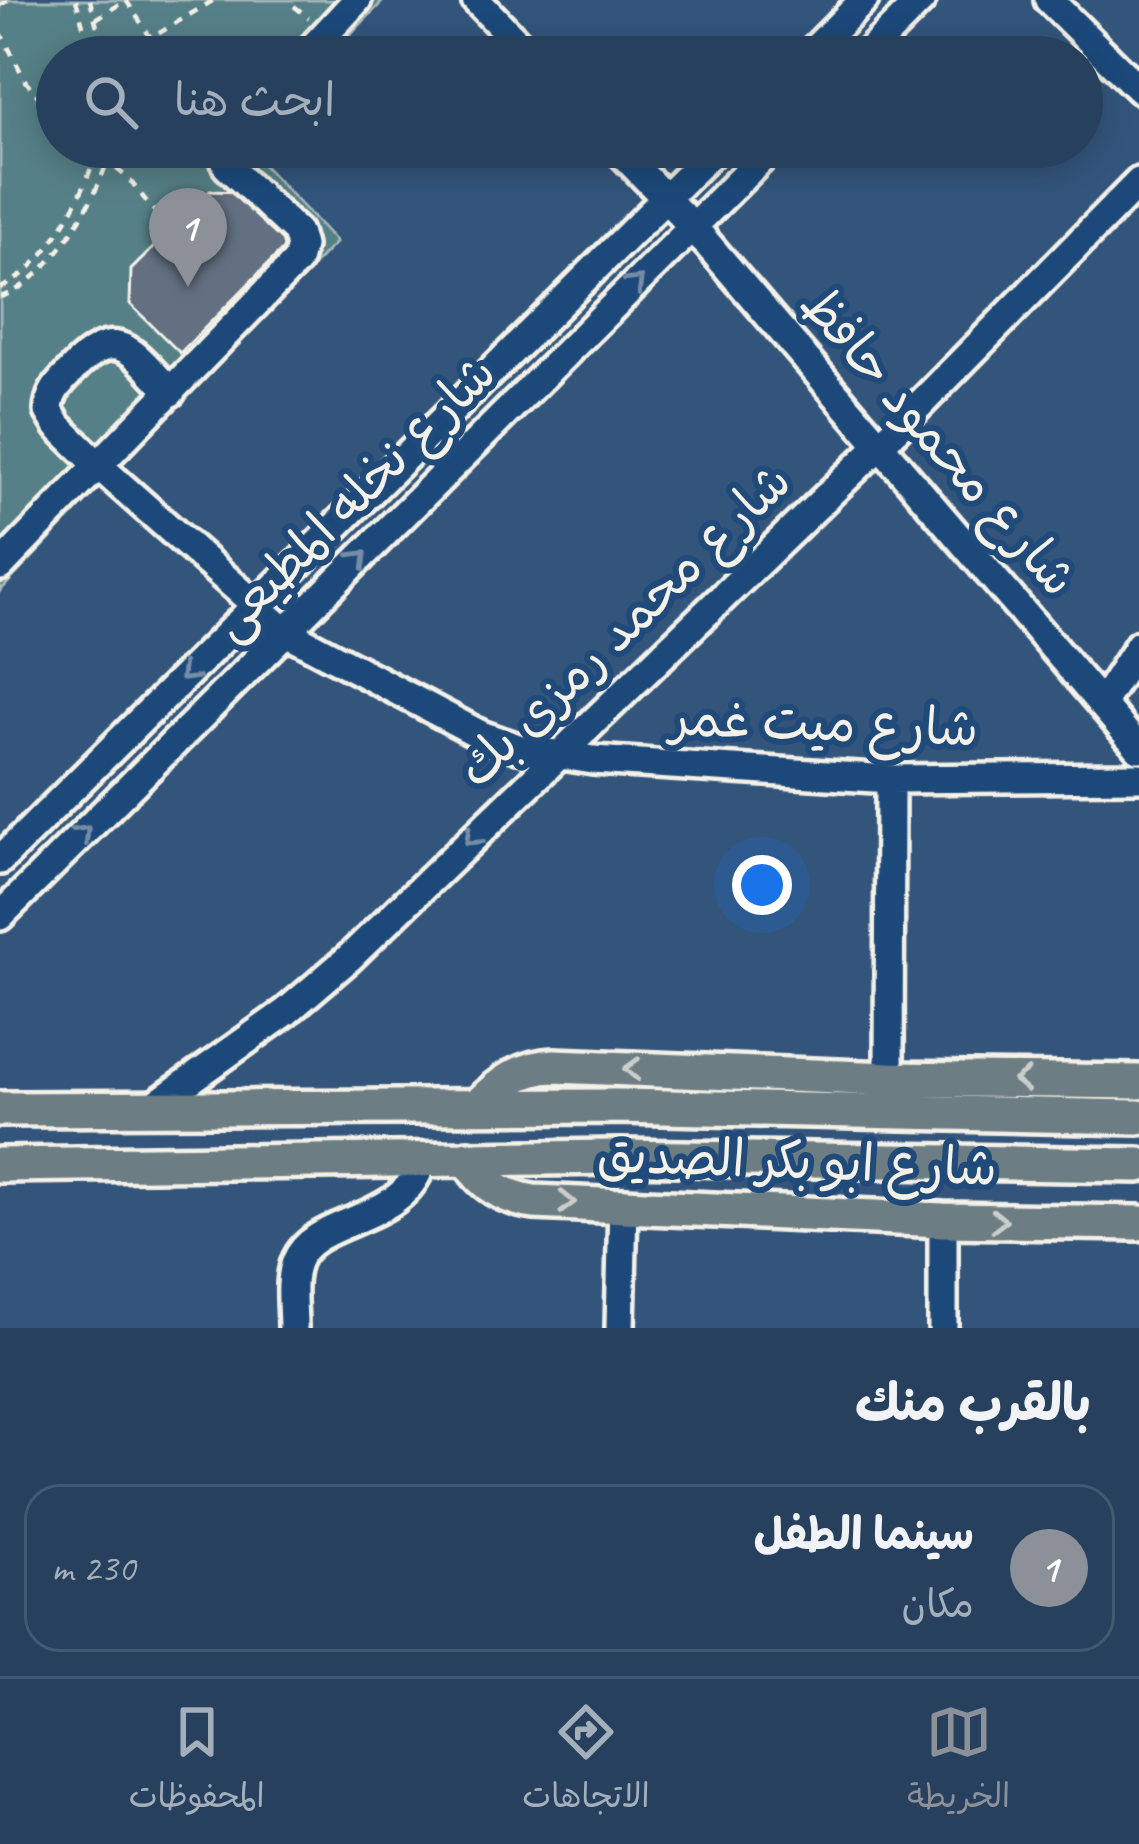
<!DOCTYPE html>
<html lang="ar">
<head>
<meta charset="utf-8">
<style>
  body { margin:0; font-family:Caveat,"Playpen Sans Arabic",sans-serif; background:#324b66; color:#f1f3f6; direction:rtl }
  .you { position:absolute; left:762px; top:885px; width:42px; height:42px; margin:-30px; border:9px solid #fff; border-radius:50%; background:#1a73e8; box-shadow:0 0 0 18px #1a73e833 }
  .badge { display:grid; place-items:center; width:78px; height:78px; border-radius:50%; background:#8c9099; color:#fff; font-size:39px; font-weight:700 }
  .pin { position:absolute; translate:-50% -99px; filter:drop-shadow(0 3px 6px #0008) }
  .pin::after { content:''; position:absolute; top:63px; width:42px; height:36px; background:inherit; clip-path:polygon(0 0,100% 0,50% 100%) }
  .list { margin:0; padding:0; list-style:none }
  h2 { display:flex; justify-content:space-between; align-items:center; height:156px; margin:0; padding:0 48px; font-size:51px }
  h2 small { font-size:39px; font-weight:400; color:#a4afbc }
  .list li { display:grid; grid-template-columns:78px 1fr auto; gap:36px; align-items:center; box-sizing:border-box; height:168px; margin:0 24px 24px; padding:0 24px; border:3px solid #425972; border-radius:36px }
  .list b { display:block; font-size:45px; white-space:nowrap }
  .list p { margin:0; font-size:39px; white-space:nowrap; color:#a4afbc }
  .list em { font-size:39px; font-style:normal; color:#a4afbc }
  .icon { flex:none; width:66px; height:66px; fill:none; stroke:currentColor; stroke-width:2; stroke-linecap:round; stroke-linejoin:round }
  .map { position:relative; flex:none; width:1139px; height:1328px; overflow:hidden; direction:ltr }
  .search { position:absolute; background:#26405d; box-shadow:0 6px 30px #0003; left:36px; right:36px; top:36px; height:132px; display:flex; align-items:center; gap:30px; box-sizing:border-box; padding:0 42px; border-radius:66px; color:#a4afbc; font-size:45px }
  .sheet { height:348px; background:#26405d }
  nav { display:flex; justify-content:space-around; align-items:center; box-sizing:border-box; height:168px; border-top:3px solid #425972; background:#26405d; font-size:33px; color:#a4afbc }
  nav a { display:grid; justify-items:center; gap:6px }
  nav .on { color:#8c9099 }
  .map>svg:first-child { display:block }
  .green { fill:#578087; stroke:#a6b8b8; stroke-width:3 }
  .building { fill:#626f81; stroke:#f4f1e8; stroke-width:3 }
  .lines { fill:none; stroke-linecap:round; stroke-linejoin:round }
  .minor-casing { stroke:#f4f1e8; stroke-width:36 }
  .major-casing { stroke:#f4f1e8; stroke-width:42 }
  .path { stroke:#f4f1e8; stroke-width:4.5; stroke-dasharray:9 9; stroke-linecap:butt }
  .minor { stroke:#1f4a7a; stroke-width:27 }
  .major { stroke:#6d7d84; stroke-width:33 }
  .oneway { stroke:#748da6 }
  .oneway2 { stroke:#ccceca }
  .labels { text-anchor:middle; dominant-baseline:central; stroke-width:12; stroke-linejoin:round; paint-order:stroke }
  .street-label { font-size:51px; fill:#f4f1e8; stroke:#1f4a7a }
</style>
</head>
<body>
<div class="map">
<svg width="1139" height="1328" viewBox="0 0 1139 1328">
  <rect width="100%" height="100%" fill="#33557c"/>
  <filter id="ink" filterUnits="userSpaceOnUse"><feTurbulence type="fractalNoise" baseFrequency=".00833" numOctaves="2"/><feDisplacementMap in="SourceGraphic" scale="24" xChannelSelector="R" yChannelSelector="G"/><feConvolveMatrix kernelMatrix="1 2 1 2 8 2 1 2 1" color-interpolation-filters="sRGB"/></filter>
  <g filter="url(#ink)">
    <path class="green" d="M0,0H384L329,57H57V147H246L336,242L0,591Z"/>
    <path class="building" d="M210,191L241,192L291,241L180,353L130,304L131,270Z"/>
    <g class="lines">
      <defs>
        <path id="minor" d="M476,0L531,57
          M1049,0L1139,89
          M304,57L357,0
          M807,57L864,0
          M864,57L921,0
          M616,147L693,227L1139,748
          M171,392C134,355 119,321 72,370C60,383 49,392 49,411L58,426L100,467L286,632L481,735L518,748L593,760L890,779L1139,777
          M0,566L297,261L301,246L297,232L227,166L222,147
          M1101,704L1139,645
          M0,860L717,147
          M0,916L773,147
          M889,1079L890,779
          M151,1108L286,1012L349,958L880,445L1139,182
          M293,1328C293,1308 289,1281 296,1262C314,1215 406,1226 423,1158
          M620,1328L623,1203
          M943,1328V1220"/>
        <path id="major" d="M479,1105C500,1083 523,1067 554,1066L889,1079L1139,1082
          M0,1109L617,1106L1139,1117
          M468,1158C480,1184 506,1198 534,1202L943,1220L1139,1223
          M0,1165L621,1157L1139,1165"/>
      </defs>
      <use href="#minor" class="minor-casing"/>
      <use href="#major" class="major-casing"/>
      <path class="path" d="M76,0L92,57
        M90,0L105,57
        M0,5L9,0
        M294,6L309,18
        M96,19L126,0L151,38L214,0
        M0,31L25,80L57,120
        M88,147L128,178L170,231
        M0,288C45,270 87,193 97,147
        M0,297C49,283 101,195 111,147"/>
      <use href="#minor" class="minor"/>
      <use href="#major" class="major"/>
    </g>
    <defs><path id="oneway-chevron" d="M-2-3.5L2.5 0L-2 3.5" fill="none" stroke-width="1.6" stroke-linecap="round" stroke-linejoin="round" transform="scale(3)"/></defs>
    <g class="oneway">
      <use href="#oneway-chevron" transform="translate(636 283) rotate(-45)"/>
      <use href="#oneway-chevron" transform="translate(360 558) rotate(-45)"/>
      <use href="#oneway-chevron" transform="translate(187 674) rotate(135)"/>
      <use href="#oneway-chevron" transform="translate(83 833) rotate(-45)"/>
      <use href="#oneway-chevron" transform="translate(472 838) rotate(136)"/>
    </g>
    <g class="oneway2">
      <use href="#oneway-chevron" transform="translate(632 1069) rotate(-178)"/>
      <use href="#oneway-chevron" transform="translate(1022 1080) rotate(-179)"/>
      <use href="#oneway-chevron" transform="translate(567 1202) rotate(1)"/>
      <use href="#oneway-chevron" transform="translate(999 1221) rotate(1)"/>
    </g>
  </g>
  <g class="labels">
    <g class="street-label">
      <text transform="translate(939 441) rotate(49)">شارع محمود حافظ</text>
      <text transform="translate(353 497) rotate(-45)">شارع نخله المطيعى</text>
      <text transform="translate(624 625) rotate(-44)">شارع محمد رمزى بك</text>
      <text transform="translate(824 723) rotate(2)">شارع ميت غمر</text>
      <text transform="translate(797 1161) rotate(2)">شارع ابو بكر الصديق</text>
    </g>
  </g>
</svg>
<div class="you"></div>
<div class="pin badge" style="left:188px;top:287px">1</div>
<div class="search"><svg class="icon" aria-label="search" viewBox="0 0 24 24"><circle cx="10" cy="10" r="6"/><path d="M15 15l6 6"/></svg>ابحث هنا</div>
</div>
<section class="sheet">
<h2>بالقرب منك<small></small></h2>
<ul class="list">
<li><span class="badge">1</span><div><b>سينما الطفل</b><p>مكان</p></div><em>230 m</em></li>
</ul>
</section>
<nav>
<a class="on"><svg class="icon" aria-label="map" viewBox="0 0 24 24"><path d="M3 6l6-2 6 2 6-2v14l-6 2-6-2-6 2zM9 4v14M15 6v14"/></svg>الخريطة</a>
<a><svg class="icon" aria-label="directions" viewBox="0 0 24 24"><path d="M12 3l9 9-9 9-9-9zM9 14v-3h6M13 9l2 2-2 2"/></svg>الاتجاهات</a>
<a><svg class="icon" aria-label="saved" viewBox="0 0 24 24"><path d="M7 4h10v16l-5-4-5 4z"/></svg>المحفوظات</a>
</nav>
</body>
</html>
